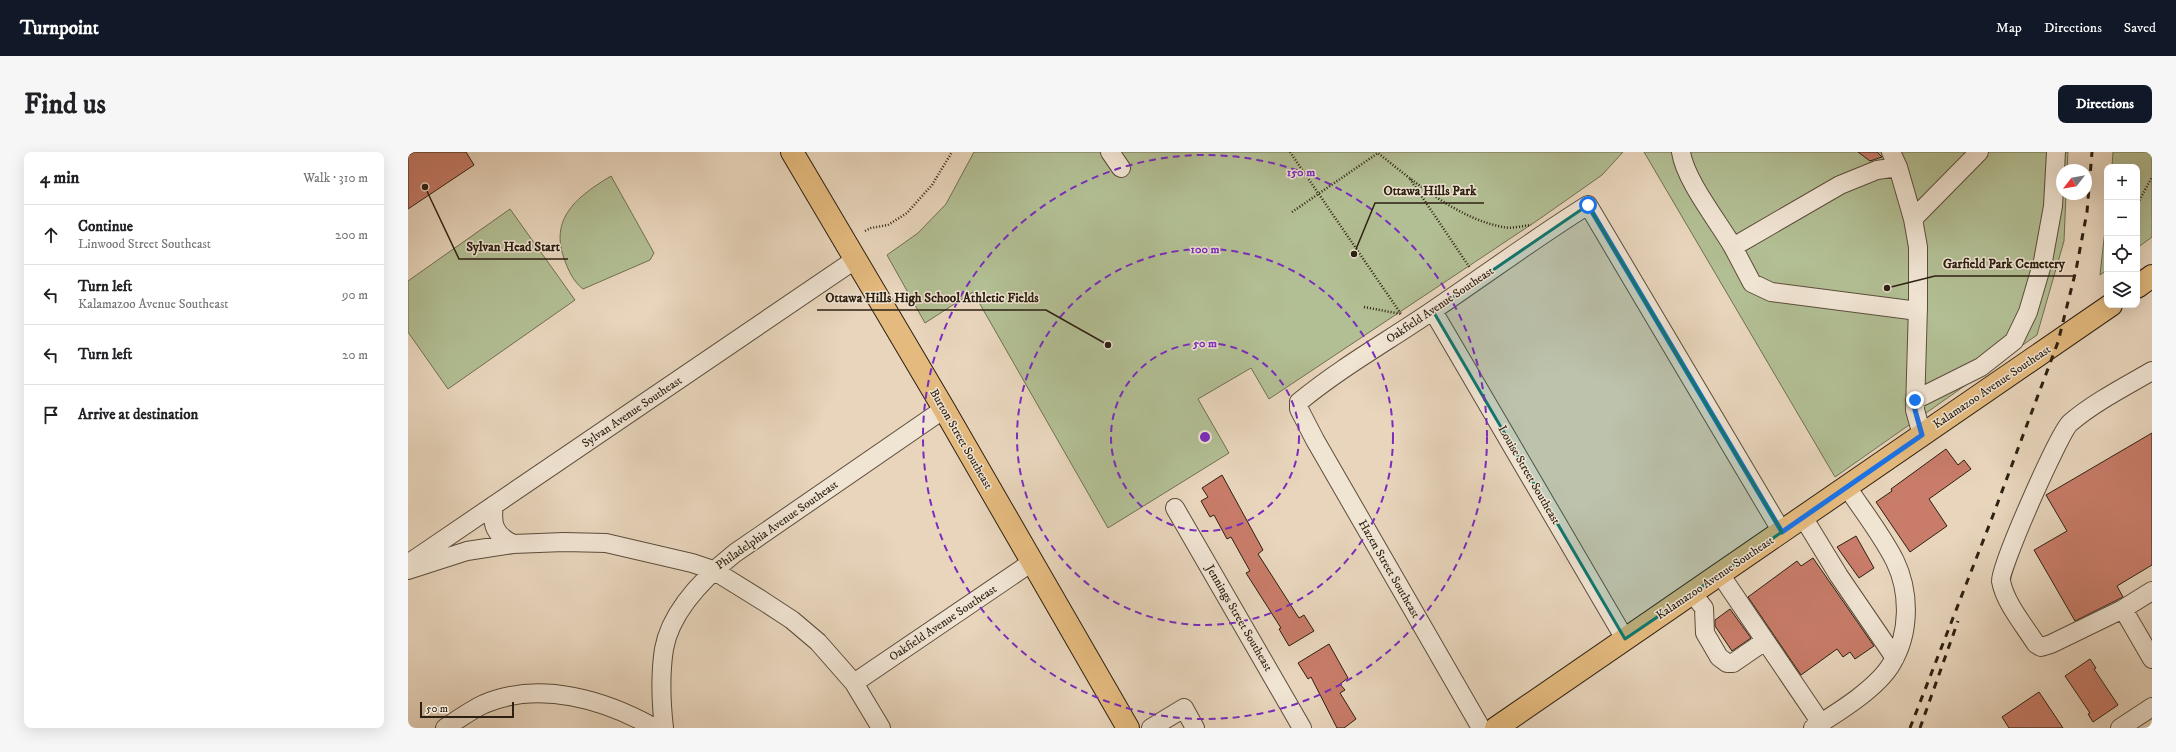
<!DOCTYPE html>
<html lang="en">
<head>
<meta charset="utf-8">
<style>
  body { margin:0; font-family:"IM FELL DW Pica",serif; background:#f6f6f6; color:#202124 }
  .controls { position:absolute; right:12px; top:12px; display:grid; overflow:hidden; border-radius:8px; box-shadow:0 4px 16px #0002 }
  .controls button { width:36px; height:36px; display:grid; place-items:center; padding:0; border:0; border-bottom:1px solid #e0e0e0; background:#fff; color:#202124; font:20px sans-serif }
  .compass { position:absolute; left:1648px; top:12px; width:36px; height:36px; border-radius:50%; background:#fff; box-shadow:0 4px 16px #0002; rotate:239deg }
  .scale { position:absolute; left:12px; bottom:10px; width:94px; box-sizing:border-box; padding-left:4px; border:2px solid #2d2012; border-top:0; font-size:11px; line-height:14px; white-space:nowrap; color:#2d2012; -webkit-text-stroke:3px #f0e4d3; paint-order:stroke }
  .stop { position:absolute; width:12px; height:12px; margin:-9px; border:3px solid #1a73e8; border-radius:50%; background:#fff }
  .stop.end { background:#1a73e8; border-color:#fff; box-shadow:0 1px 4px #0008 }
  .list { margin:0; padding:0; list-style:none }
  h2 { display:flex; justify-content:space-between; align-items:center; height:52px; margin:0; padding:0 16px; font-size:17px }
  h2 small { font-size:13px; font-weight:400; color:#757577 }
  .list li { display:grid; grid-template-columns:26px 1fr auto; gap:12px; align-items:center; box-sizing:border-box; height:60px; padding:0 16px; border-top:1px solid #e0e0e0 }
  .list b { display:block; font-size:15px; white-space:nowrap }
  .list p { margin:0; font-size:13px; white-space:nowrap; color:#757577 }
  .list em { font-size:13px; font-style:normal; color:#757577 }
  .icon { flex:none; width:22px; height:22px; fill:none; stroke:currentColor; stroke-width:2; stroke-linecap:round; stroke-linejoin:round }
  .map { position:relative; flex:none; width:1744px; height:576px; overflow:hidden; border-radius:8px }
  header { display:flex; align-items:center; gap:24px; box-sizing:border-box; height:56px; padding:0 20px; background:#111827; color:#fff }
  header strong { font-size:19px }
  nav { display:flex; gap:22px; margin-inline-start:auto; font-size:14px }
  .intro { display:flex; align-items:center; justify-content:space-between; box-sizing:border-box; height:96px; padding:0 24px }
  h1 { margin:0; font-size:28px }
  .button { padding:10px 18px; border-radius:8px; background:#111827; color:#fff; font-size:14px; font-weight:700 }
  main { display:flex; gap:24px; padding:0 24px }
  aside { flex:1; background:#fff; border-radius:8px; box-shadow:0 4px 16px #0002 }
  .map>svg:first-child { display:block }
  .green { fill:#b2be93; stroke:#706f52 }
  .building { fill:#c87c69; stroke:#2d2012 }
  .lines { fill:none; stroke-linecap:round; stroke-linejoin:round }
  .minor-casing { stroke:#5c4d3c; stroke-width:20 }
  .major-casing { stroke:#2d2012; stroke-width:24 }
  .path { stroke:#2d2012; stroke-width:2.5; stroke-dasharray:1 2; stroke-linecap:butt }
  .minor { stroke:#f0e4d3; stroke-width:18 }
  .major { stroke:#e4ba7e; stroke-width:22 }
  .rail { stroke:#2d2012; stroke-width:3; stroke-dasharray:7 7; stroke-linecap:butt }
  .route { stroke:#1a73e8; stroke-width:5 }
  .marked { fill:#0f766e; fill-opacity:0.2; stroke:#0f766e; stroke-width:3; stroke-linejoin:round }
  .ring { fill:none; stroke:#7b2cbf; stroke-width:2; stroke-dasharray:7 5 }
  .labels { text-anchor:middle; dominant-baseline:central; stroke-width:3; stroke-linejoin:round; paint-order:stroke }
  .street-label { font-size:12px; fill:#2d2012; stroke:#f0e4d3 }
  .centre { fill:#7b2cbf; stroke:#f0e4d3; stroke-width:2 }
  .ring-label { font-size:12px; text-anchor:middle; font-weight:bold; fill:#7b2cbf; stroke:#f0e4d3; stroke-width:3; stroke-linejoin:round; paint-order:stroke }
  .leader { fill:none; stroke:#2d2012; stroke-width:1.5 }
  .callout-dot { fill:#2d2012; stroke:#f0e4d3; stroke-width:1.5 }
  .callout-label { font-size:13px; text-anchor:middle; font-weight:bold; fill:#2d2012; stroke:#f0e4d3; stroke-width:3; stroke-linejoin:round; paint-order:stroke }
</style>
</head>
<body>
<header>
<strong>Turnpoint</strong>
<nav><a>Map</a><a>Directions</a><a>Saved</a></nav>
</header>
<div class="intro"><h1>Find us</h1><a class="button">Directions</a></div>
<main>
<aside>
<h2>4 min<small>Walk · 310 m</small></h2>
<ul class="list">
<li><svg class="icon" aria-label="ahead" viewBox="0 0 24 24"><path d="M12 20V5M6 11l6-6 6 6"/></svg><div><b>Continue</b><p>Linwood Street Southeast</p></div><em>200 m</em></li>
<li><svg class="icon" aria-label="left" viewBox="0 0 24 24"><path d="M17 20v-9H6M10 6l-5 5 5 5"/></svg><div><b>Turn left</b><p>Kalamazoo Avenue Southeast</p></div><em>90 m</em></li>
<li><svg class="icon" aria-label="left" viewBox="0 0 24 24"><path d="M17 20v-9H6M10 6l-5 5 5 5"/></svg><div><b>Turn left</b></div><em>20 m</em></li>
<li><svg class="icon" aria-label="arrive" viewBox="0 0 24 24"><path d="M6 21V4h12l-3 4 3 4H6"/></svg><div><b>Arrive at destination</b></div></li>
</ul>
</aside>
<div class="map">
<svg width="1744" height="576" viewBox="0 0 1744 576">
  <rect width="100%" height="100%" fill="#e8d5bc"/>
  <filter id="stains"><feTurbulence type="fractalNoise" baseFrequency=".005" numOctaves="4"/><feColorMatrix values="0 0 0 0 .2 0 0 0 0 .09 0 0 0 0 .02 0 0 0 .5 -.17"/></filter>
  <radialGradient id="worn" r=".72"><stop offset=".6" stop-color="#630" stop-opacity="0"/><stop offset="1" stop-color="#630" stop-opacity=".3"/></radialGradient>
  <path class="green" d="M566,0H1215L1194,23L1130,68L861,247L843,216L790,247L821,301L700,376L565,140L517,171L479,103L510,81L538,52Z
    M1236,0H1660L1659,18H1654V42H1658L1656,89L1629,183L1427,325Z
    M1705,0H1744V85L1729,96V15H1704Z
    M203,24L246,101L242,108L175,137C166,130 161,120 157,109C140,66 170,44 203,24Z
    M102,57L167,148L40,237L0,180V129Z
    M1699,60V118L1692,123Z"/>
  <path class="building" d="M6,0H58L66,13L0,57V4Z
    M1450,0H1469L1474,5L1462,9Z
    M1744,281V413L1709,434L1715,445L1667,469L1626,398L1659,379L1638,343Z
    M1538,297L1550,313L1556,308L1563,317L1521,347L1539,374L1502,400L1468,350L1484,339L1483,337Z
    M814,323L855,398L850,402L891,466L896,463L906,479L881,494L871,477L873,476L838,421L842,419L823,385L819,387L806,363L802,365L793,349L800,345L794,336Z
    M1448,384L1466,416L1451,426L1429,395Z
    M1405,406L1466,494L1447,507L1442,500L1435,505L1429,497L1393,523L1340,445L1389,409L1393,414Z
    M1322,457L1343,486L1324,499L1307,474V468Z
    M921,492L940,526L932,532L937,538L932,541L948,567L936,576H929L903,525L900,527L890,511Z
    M1682,507L1688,516L1686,517L1710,553L1685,570L1680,562L1682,561L1657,524Z
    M1631,540L1655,576H1601L1594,565Z"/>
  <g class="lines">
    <defs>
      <path id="minor" d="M702,0L713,16
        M1273,0C1277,28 1310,69 1325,95L1432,33L1469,18L1490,15
        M1483,0L1490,15L1505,67L1571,0
        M1505,67L1510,95V154L1507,258L1514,283
        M1325,95L1344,131L1363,140L1510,159
        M1025,159L1217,487
        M1744,219C1718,234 1685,251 1662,271C1651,281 1591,417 1593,429C1597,451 1616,473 1628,492L1633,495L1643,492L1715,457L1744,439
        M1507,248L1573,215L1606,189L1620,160L1635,109L1645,54L1648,0
        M86,353C83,373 87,383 105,392
        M767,356L894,576
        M1395,365L1431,424L1487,506
        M4,409L448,107
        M0,418L59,399L105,392L156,390L198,391L284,411L305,418L355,449L384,468L410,490L446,531L473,576
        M1312,422L1413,571
        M1284,441L1296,456L1297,481L1311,505L1319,511H1325L1357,489
        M1715,457L1744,507
        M446,531L624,410
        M37,576C49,568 63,558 76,552C132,528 197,548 247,576
        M256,576C253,550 252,523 256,497C263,458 298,424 327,401L536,257
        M743,576L776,556L787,576
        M1073,576L907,288L891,257V250C932,216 980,189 1024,159C1076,124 1127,86 1180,53L1374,380
        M1405,576C1429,561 1470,536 1484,511C1502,481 1502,440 1487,409C1474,383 1455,359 1439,335
        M1712,576L1744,555"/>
      <path id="major" d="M384,0L536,257L720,576
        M1729,135L1744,124
        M1088,576L1703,153"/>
    </defs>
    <use href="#minor" class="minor-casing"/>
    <use href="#major" class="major-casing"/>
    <path class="path" d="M882,0L993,162
      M1002,27L1062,116
      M1729,57L1731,49L1744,25
      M884,60L970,1C1005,29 1050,67 1095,75C1103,77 1114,74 1123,73
      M457,79L463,76L480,73L499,61L524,33L544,0
      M956,155L993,162"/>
    <use href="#minor" class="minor"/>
    <use href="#major" class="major"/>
    <path class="rail" d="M1502,576L1584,366L1650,190L1668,118L1679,60L1684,0
      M1512,576L1550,469"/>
  </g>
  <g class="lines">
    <path class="route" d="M1180,53L1374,380L1514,283L1507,258V248"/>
  </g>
  <path class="marked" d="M1180,53L1374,380L1217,487L1025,159Z"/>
  <g class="ring">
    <circle cx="797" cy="285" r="94"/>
    <circle cx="797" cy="285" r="188"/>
    <circle cx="797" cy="285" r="282"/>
  </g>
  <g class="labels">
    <g class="street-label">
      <text transform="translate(1032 153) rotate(-34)">Oakfield Avenue Southeast</text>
      <text transform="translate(1584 235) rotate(-34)">Kalamazoo Avenue Southeast</text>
      <text transform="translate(224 260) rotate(-34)">Sylvan Avenue Southeast</text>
      <text transform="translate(553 287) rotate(60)">Burton Street Southeast</text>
      <text transform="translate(1121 323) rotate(60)">Louise Street Southeast</text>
      <text transform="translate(369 373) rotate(-35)">Philadelphia Avenue Southeast</text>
      <text transform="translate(981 417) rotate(60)">Hazen Street Southeast</text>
      <text transform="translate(1307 426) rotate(-34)">Kalamazoo Avenue Southeast</text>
      <text transform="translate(831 466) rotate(60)">Jennings Street Southeast</text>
      <text transform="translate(535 471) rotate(-34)">Oakfield Avenue Southeast</text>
    </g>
  </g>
  <circle cx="797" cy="285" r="6" class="centre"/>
  <g class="ring-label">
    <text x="893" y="24">150 m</text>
    <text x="797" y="101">100 m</text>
    <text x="797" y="195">50 m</text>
  </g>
  <path class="leader" d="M946 102L967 51H1076M17 35L51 107H160M1479 136L1527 124H1665M700 193L638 158H409"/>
  <g class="callout-dot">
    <circle cx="946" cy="102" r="4"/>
    <circle cx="17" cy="35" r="4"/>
    <circle cx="1479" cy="136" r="4"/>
    <circle cx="700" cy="193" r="4"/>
  </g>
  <g class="callout-label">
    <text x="1022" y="43">Ottawa Hills Park</text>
    <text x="105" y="99">Sylvan Head Start</text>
    <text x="1596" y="116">Garfield Park Cemetery</text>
    <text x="524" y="150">Ottawa Hills High School Athletic Fields</text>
  </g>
  <rect width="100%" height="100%" filter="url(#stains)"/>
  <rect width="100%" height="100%" fill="url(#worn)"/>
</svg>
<div class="controls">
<button>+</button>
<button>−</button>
<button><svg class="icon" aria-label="locate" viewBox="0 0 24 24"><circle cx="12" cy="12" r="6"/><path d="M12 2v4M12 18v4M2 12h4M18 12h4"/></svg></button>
<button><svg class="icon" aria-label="layers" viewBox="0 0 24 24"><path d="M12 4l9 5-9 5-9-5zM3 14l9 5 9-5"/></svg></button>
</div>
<svg class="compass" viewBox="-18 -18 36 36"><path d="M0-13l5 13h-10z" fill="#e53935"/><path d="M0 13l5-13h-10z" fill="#757577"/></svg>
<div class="scale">50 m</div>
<div class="stop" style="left:1180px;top:53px"></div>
<div class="stop end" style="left:1507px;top:248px"></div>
</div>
</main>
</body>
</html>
